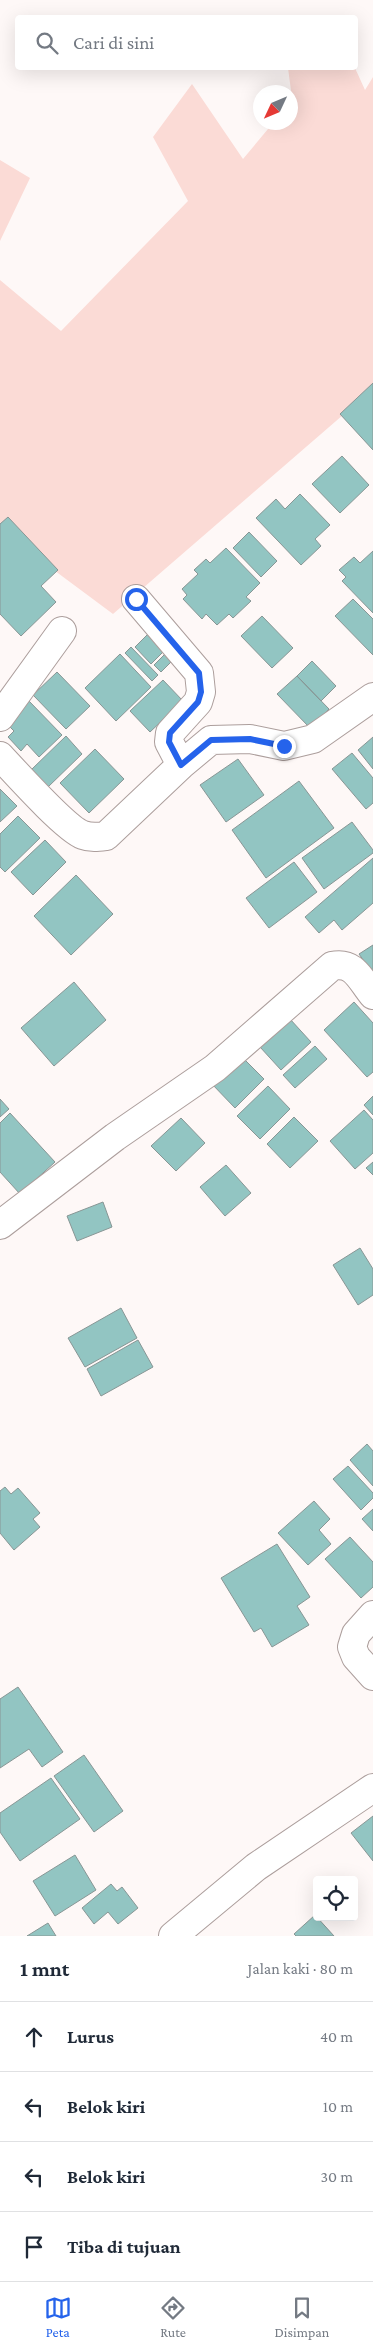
<!DOCTYPE html>
<html lang="id">
<head>
<meta charset="utf-8">
<style>
  body { margin:0; font-family:"Crimson Pro",serif; background:#f2f2f3; color:#1f2937 }
  .controls { position:absolute; right:15px; bottom:15px; display:grid; overflow:hidden; border-radius:5px; box-shadow:0 5px 20px #0002 }
  .controls button { width:45px; height:45px; display:grid; place-items:center; padding:0; border:0; border-bottom:1px solid #e0e1e3; background:#fff; color:#1f2937; font:25px sans-serif }
  .compass { position:absolute; left:253px; top:85px; width:45px; height:45px; border-radius:50%; background:#fff; box-shadow:0 5px 20px #0002; rotate:226deg }
  .stop { position:absolute; width:15px; height:15px; margin:-11px; border:4px solid #2563eb; border-radius:50%; background:#fff }
  .stop.end { background:#2563eb; border-color:#fff; box-shadow:0 1px 5px #0008 }
  .list { margin:0; padding:0; list-style:none }
  h2 { display:flex; justify-content:space-between; align-items:center; height:65px; margin:0; padding:0 20px; font-size:21px }
  h2 small { font-size:16px; font-weight:400; color:#747a83 }
  .list li { display:grid; grid-template-columns:32px 1fr auto; gap:15px; align-items:center; box-sizing:border-box; height:70px; padding:0 20px; border-top:1px solid #e0e1e3 }
  .list b { display:block; font-size:19px; white-space:nowrap }
  .list em { font-size:16px; font-style:normal; color:#747a83 }
  .icon { flex:none; width:28px; height:28px; fill:none; stroke:currentColor; stroke-width:2; stroke-linecap:round; stroke-linejoin:round }
  .map { position:relative; flex:none; width:373px; height:1936px; overflow:hidden }
  .search { position:absolute; background:#fff; box-shadow:0 5px 20px #0002; left:15px; right:15px; top:15px; height:55px; display:flex; align-items:center; gap:12px; box-sizing:border-box; padding:0 18px; border-radius:5px; color:#747a83; font-size:19px }
  .sheet { height:345px; background:#fff }
  nav { display:flex; justify-content:space-around; align-items:center; box-sizing:border-box; height:70px; border-top:1px solid #e0e1e3; background:#fff; font-size:14px; color:#747a83 }
  nav a { display:grid; justify-items:center; gap:2px }
  nav .on { color:#2563eb }
  .map>svg:first-child { display:block }
  .green { fill:#fbdbd6 }
  .building { fill:#92c5c2; stroke:#889695 }
  .lines { fill:none; stroke-linecap:round; stroke-linejoin:round }
  .street-casing { stroke:#ac9e9c; stroke-width:30 }
  .street { stroke:#fff; stroke-width:28 }
  .route { stroke:#2563eb; stroke-width:6 }
</style>
</head>
<body>
<div class="map">
<svg width="373" height="1936" viewBox="0 0 373 1936">
  <rect width="100%" height="100%" fill="#fef8f7"/>
  <path class="green" d="M288,68H355L365,90L373,77V389L113,614L0,530V280L61,331L188,201L153,137L192,84L243,159L273,123L290,122L292,98Z
    M0,160L30,178L0,241Z"/>
  <path class="building" d="M373,383V450L340,414Z
    M342,456L369,485L340,513L312,484Z
    M300,494L330,525L315,539L321,546L301,565L256,518L276,499L285,509Z
    M8,517L58,570L41,586L56,602L21,636L0,614V524Z
    M249,532L277,561L261,577L233,548Z
    M226,548L260,583L246,597L251,601L233,618L229,614L217,625L206,614L202,619L183,599L187,595L182,589L198,574L194,570L206,559L210,563Z
    M373,551V613L342,581L346,577L339,570L354,557L360,563Z
    M353,599L373,619V655L335,616Z
    M262,616L293,648L272,668L241,636Z
    M148,634L164,651L151,664L135,647Z
    M131,647L158,675L152,681L125,653Z
    M167,652L174,659L161,672L154,665Z
    M120,654L151,687L116,721L85,688Z
    M312,661L336,686L321,701L297,676Z
    M57,672L90,706L66,729L33,695Z
    M297,676L329,709L310,728L277,694Z
    M163,680L183,701L150,732L130,711Z
    M29,701L62,735L39,757L27,744L21,751L8,737L14,731L6,723Z
    M66,736L82,754L48,787L31,770Z
    M373,737V769L358,750Z
    M95,749L124,779L89,813L60,783Z
    M352,753L373,778V803L366,809L332,769Z
    M238,759L264,795L226,822L200,785Z
    M299,781L334,828L266,878L232,830Z
    M0,789L17,806L0,822Z
    M18,816L40,838L5,872L0,867V834Z
    M352,822L373,850V853L324,889L302,858Z
    M45,840L66,862L33,895L11,872Z
    M373,858V903L342,930L334,920L319,933L305,917Z
    M294,862L317,892L269,928L246,898Z
    M76,875L113,914L71,955L34,916Z
    M373,945V974L359,954Z
    M74,982L106,1020L54,1066L21,1028Z
    M354,1002L373,1023V1072L367,1077L324,1030Z
    M290,1019L311,1042L281,1070L260,1047Z
    M315,1046L327,1059L295,1088L283,1075Z
    M240,1055L264,1079L235,1108L211,1083Z
    M268,1086L290,1109L260,1139L237,1116Z
    M373,1096V1115L364,1105Z
    M0,1099L9,1109L0,1117Z
    M364,1110L373,1120V1153L355,1169L330,1141Z
    M10,1113L55,1162L20,1194L0,1172V1123Z
    M294,1117L318,1141L290,1168L267,1144Z
    M181,1118L205,1143L176,1171L151,1146Z
    M373,1162V1175L366,1168Z
    M226,1165L251,1193L225,1216L200,1187Z
    M103,1202L112,1227L77,1241L67,1216Z
    M360,1248L373,1269V1295L358,1305L333,1265Z
    M121,1308L137,1338L85,1367L68,1338Z
    M138,1340L153,1367L101,1396L87,1369Z
    M367,1444L373,1451V1486L350,1460Z
    M348,1466L373,1493V1498L361,1510L333,1479Z
    M5,1487L11,1494L18,1488L40,1513L33,1519L40,1527L14,1550L0,1533V1491Z
    M314,1501L330,1519L319,1530L331,1544L308,1565L278,1533Z
    M373,1509V1531L362,1519Z
    M350,1537L373,1562V1587L361,1598L325,1559Z
    M277,1544L310,1597L297,1606L309,1625L272,1647L261,1628L254,1632L221,1578Z
    M18,1687L63,1752L42,1767L29,1749L0,1768V1699Z
    M84,1755L123,1811L94,1832L54,1776Z
    M51,1778L80,1819L20,1861L0,1832V1813Z
    M373,1816V1861L351,1833Z
    M75,1855L96,1890L55,1916L33,1881Z
    M111,1884L117,1891L122,1887L138,1908L118,1924L108,1912L94,1924L82,1908Z
    M315,1915L334,1936H296L294,1934Z
    M48,1923L56,1936H27Z"/>
  <g class="lines">
    <defs>
      <path id="street" d="M136,599L199,673L201,692L198,702L170,733L169,742L181,765
        M0,717L62,631
        M0,756C15,772 66,829 83,835C91,838 98,837 106,836L181,765L211,740L250,739L284,746L313,739L373,697
        M0,1225L115,1137L215,1068L332,966C354,961 360,979 373,995
        M373,1615L356,1634L352,1647L356,1657L373,1676
        M173,1936L256,1867L373,1788"/>
    </defs>
    <use href="#street" class="street-casing"/>
    <use href="#street" class="street"/>
  </g>
  <g class="lines">
    <path class="route" d="M136,599L199,673L201,692L198,702L170,733L169,742L181,765L211,740L250,739L284,746"/>
  </g>
</svg>
<div class="controls">
<button><svg class="icon" aria-label="locate" viewBox="0 0 24 24"><circle cx="12" cy="12" r="6"/><path d="M12 2v4M12 18v4M2 12h4M18 12h4"/></svg></button>
</div>
<svg class="compass" viewBox="-18 -18 36 36"><path d="M0-13l5 13h-10z" fill="#e53935"/><path d="M0 13l5-13h-10z" fill="#747a83"/></svg>
<div class="stop" style="left:136px;top:599px"></div>
<div class="stop end" style="left:284px;top:746px"></div>
<div class="search"><svg class="icon" aria-label="search" viewBox="0 0 24 24"><circle cx="10" cy="10" r="6"/><path d="M15 15l6 6"/></svg>Cari di sini</div>
</div>
<section class="sheet">
<h2>1 mnt<small>Jalan kaki · 80 m</small></h2>
<ul class="list">
<li><svg class="icon" aria-label="ahead" viewBox="0 0 24 24"><path d="M12 20V5M6 11l6-6 6 6"/></svg><div><b>Lurus</b></div><em>40 m</em></li>
<li><svg class="icon" aria-label="left" viewBox="0 0 24 24"><path d="M17 20v-9H6M10 6l-5 5 5 5"/></svg><div><b>Belok kiri</b></div><em>10 m</em></li>
<li><svg class="icon" aria-label="left" viewBox="0 0 24 24"><path d="M17 20v-9H6M10 6l-5 5 5 5"/></svg><div><b>Belok kiri</b></div><em>30 m</em></li>
<li><svg class="icon" aria-label="arrive" viewBox="0 0 24 24"><path d="M6 21V4h12l-3 4 3 4H6"/></svg><div><b>Tiba di tujuan</b></div></li>
</ul>
</section>
<nav>
<a class="on"><svg class="icon" aria-label="map" viewBox="0 0 24 24"><path d="M3 6l6-2 6 2 6-2v14l-6 2-6-2-6 2zM9 4v14M15 6v14"/></svg>Peta</a>
<a><svg class="icon" aria-label="directions" viewBox="0 0 24 24"><path d="M12 3l9 9-9 9-9-9zM9 14v-3h6M13 9l2 2-2 2"/></svg>Rute</a>
<a><svg class="icon" aria-label="saved" viewBox="0 0 24 24"><path d="M7 4h10v16l-5-4-5 4z"/></svg>Disimpan</a>
</nav>
</body>
</html>
